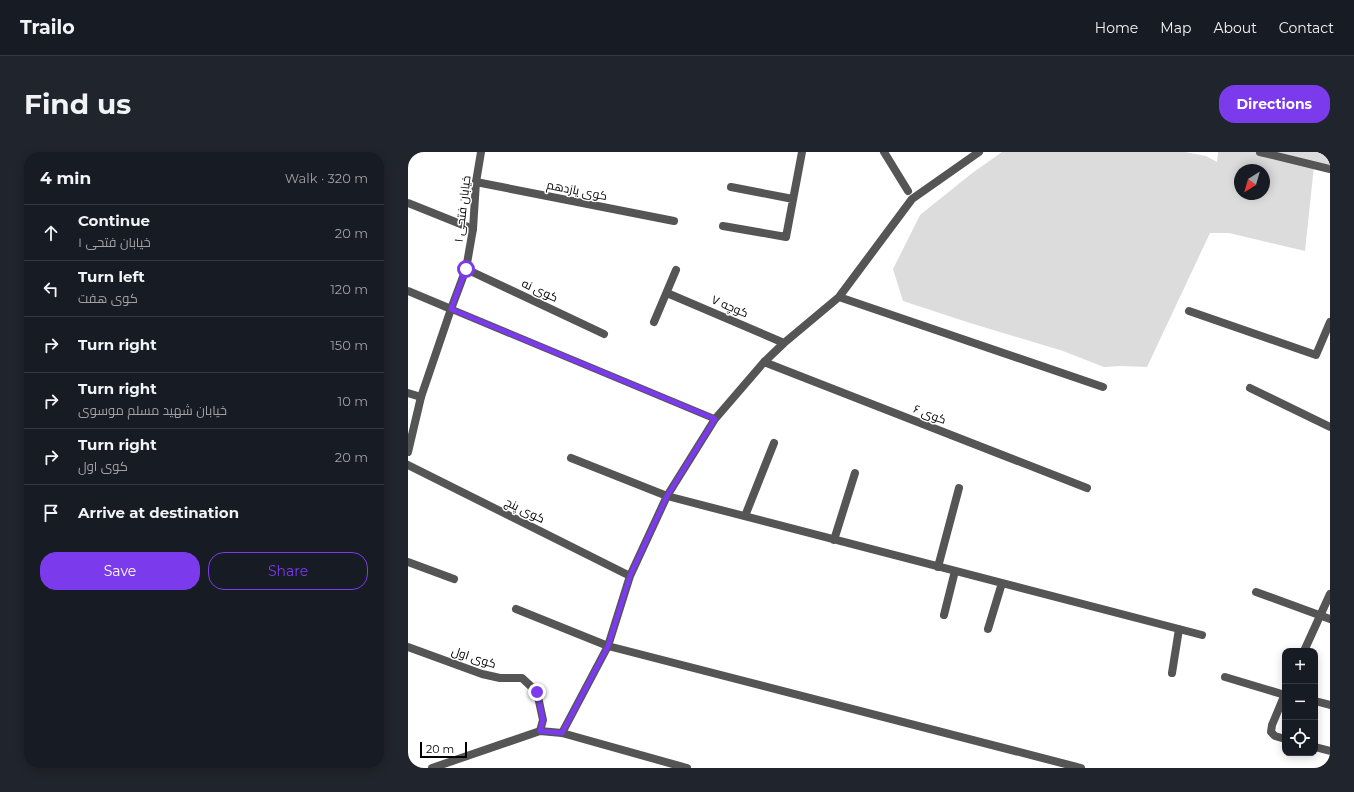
<!DOCTYPE html>
<html lang="en">
<head>
<meta charset="utf-8">
<style>
  body { margin:0; font-family:Montserrat,Cairo,sans-serif; background:#20242c; color:#f1f3f6 }
  .controls { position:absolute; right:12px; bottom:12px; display:grid; overflow:hidden; border-radius:8px; box-shadow:0 2px 10px #0003 }
  .controls button { width:36px; height:36px; display:grid; place-items:center; padding:0; border:0; border-bottom:1px solid #363941; background:#171b24; color:#f1f3f6; font:20px sans-serif }
  .compass { position:absolute; left:826px; top:12px; width:36px; height:36px; border-radius:50%; background:#171b24; box-shadow:0 2px 10px #0003; rotate:217deg }
  .scale { position:absolute; left:12px; bottom:10px; width:47px; box-sizing:border-box; padding-left:4px; border:2px solid #000; border-top:0; font-size:11px; line-height:14px; white-space:nowrap; color:#000; -webkit-text-stroke:3px #fff; paint-order:stroke }
  .stop { position:absolute; width:12px; height:12px; margin:-9px; border:3px solid #7c3aed; border-radius:50%; background:#fff }
  .stop.end { background:#7c3aed; border-color:#fff; box-shadow:0 1px 4px #0008 }
  .list { margin:0; padding:0; list-style:none }
  h2 { display:flex; justify-content:space-between; align-items:center; height:52px; margin:0; padding:0 16px; font-size:17px }
  h2 small { font-size:13px; font-weight:400; color:#9ea1a6 }
  .list li { display:grid; grid-template-columns:26px 1fr auto; gap:12px; align-items:center; box-sizing:border-box; height:56px; padding:0 16px; border-top:1px solid #363941 }
  .list b { display:block; font-size:15px; white-space:nowrap }
  .list p { margin:0; font-size:13px; white-space:nowrap; color:#9ea1a6 }
  .list em { font-size:13px; font-style:normal; color:#9ea1a6 }
  .actions { display:flex; gap:8px; padding:12px 16px }
  .actions a { flex:1; padding:9px 0; border:1px solid #7c3aed; border-radius:16px; text-align:center; font-size:14px; color:#7c3aed }
  .actions .main { background:#7c3aed; color:#fff }
  .icon { flex:none; width:22px; height:22px; fill:none; stroke:currentColor; stroke-width:2; stroke-linecap:round; stroke-linejoin:round }
  .map { position:relative; flex:none; width:922px; height:616px; overflow:hidden; border-radius:16px }
  header { display:flex; align-items:center; gap:24px; box-sizing:border-box; height:56px; padding:0 20px; background:#171b24; border-bottom:1px solid #363941 }
  header strong { font-size:19px }
  nav { display:flex; gap:22px; margin-inline-start:auto; font-size:14px }
  .intro { display:flex; align-items:center; justify-content:space-between; box-sizing:border-box; height:96px; padding:0 24px }
  h1 { margin:0; font-size:28px }
  .button { padding:10px 18px; border-radius:16px; background:#7c3aed; color:#fff; font-size:14px; font-weight:700 }
  main { display:flex; gap:24px; padding:0 24px }
  aside { flex:1; background:#171b24; border-radius:16px; box-shadow:0 2px 10px #0003 }
  .map>svg:first-child { display:block }
  .green { fill:#dcdcdc; fill-rule:evenodd }
  .lines { fill:none; stroke-linecap:round; stroke-linejoin:round }
  .service { stroke:#555; stroke-width:7 }
  .minor { stroke:#555; stroke-width:8 }
  .tertiary { stroke:#555; stroke-width:8 }
  .route { stroke:#7c3aed; stroke-width:5 }
  .labels { text-anchor:middle; dominant-baseline:central; stroke-width:3; stroke-linejoin:round; paint-order:stroke }
  .street-label { font-size:12px; fill:#000; stroke:#fff }
</style>
</head>
<body>
<header>
<strong>Trailo</strong>
<nav><a>Home</a><a>Map</a><a>About</a><a>Contact</a></nav>
</header>
<div class="intro"><h1>Find us</h1><a class="button">Directions</a></div>
<main>
<aside>
<h2>4 min<small>Walk · 320 m</small></h2>
<ul class="list">
<li><svg class="icon" aria-label="ahead" viewBox="0 0 24 24"><path d="M12 20V5M6 11l6-6 6 6"/></svg><div><b>Continue</b><p>خیابان فتحی ۱</p></div><em>20 m</em></li>
<li><svg class="icon" aria-label="left" viewBox="0 0 24 24"><path d="M17 20v-9H6M10 6l-5 5 5 5"/></svg><div><b>Turn left</b><p>کوی هفت</p></div><em>120 m</em></li>
<li><svg class="icon" aria-label="right" viewBox="0 0 24 24"><path d="M7 20v-9h11M14 6l5 5-5 5"/></svg><div><b>Turn right</b></div><em>150 m</em></li>
<li><svg class="icon" aria-label="right" viewBox="0 0 24 24"><path d="M7 20v-9h11M14 6l5 5-5 5"/></svg><div><b>Turn right</b><p>خیابان شهید مسلم موسوی</p></div><em>10 m</em></li>
<li><svg class="icon" aria-label="right" viewBox="0 0 24 24"><path d="M7 20v-9h11M14 6l5 5-5 5"/></svg><div><b>Turn right</b><p>کوی اول</p></div><em>20 m</em></li>
<li><svg class="icon" aria-label="arrive" viewBox="0 0 24 24"><path d="M6 21V4h12l-3 4 3 4H6"/></svg><div><b>Arrive at destination</b></div></li>
</ul>
<div class="actions"><a class="main">Save</a><a>Share</a></div>
</aside>
<div class="map">
<svg width="922" height="616" viewBox="0 0 922 616">
  <rect width="100%" height="100%" fill="#fff"/>
  <path class="green" d="M594,0H777L798,4L809,10L810,0H922V16L906,14L897,99L821,81H802L739,215L714,214L696,215L655,199L562,171L495,149L485,117L512,63L563,22ZM832,18H856V42H832Z"/>
  <g class="lines">
    <path class="service" d="M43,157L307,267"/>
    <path class="minor" d="M476,0L500,39
      M852,0L922,17
      M68,30L266,69
      M323,35L385,47
      M0,51L65,77
      M315,74L378,85L394,0
      M58,117L196,182
      M0,139L43,157
      M259,141L376,191
      M431,145L695,235
      M781,159L908,203L922,170
      M246,170L268,118
      M356,210L679,336
      M842,236L922,275
      M0,241L13,245
      M163,306L259,344L794,483
      M0,313L222,424
      M337,364L366,291
      M426,388L447,321
      M0,410L46,427
      M530,415L551,336
      M848,440L922,467
      M108,457L200,494L673,616
      M536,463L547,419
      M580,477L594,431
      M0,495L74,522L92,526H114L129,540L135,568L132,579
      M896,499L922,442
      M764,521L771,477
      M817,525L877,543
      M877,542L864,573L863,580L867,584L877,587
      M907,549L922,553
      M154,581L200,494L222,424L259,344L307,267L356,210L376,191L431,145L504,47L571,0
      M907,595L922,599"/>
    <path class="tertiary" d="M0,300L13,245L43,157L58,117L65,77L68,30L73,0
      M24,616L132,579L154,581L279,616"/>
  </g>
  <g class="lines">
    <path class="route" d="M58,117L43,157L307,267L259,344L222,424L200,494L154,581L132,579L135,568L129,540"/>
  </g>
  <g class="labels">
    <g class="street-label">
      <text transform="translate(169 38) rotate(11)">کوی یازدهم</text>
      <text transform="translate(54 57) rotate(-83)">خیابان فتحی ۱</text>
      <text transform="translate(132 138) rotate(25)">کوی نه</text>
      <text transform="translate(322 154) rotate(23)">کوچه ۷</text>
      <text transform="translate(522 262) rotate(21)">کوی ۶</text>
      <text transform="translate(117 358) rotate(26)">کوی پنج</text>
      <text transform="translate(66 505) rotate(18)">کوی اول</text>
    </g>
  </g>
</svg>
<div class="controls">
<button>+</button>
<button>−</button>
<button><svg class="icon" aria-label="locate" viewBox="0 0 24 24"><circle cx="12" cy="12" r="6"/><path d="M12 2v4M12 18v4M2 12h4M18 12h4"/></svg></button>
</div>
<svg class="compass" viewBox="-18 -18 36 36"><path d="M0-13l5 13h-10z" fill="#e53935"/><path d="M0 13l5-13h-10z" fill="#9ea1a6"/></svg>
<div class="scale">20 m</div>
<div class="stop" style="left:58px;top:117px"></div>
<div class="stop end" style="left:129px;top:540px"></div>
</div>
</main>
</body>
</html>
